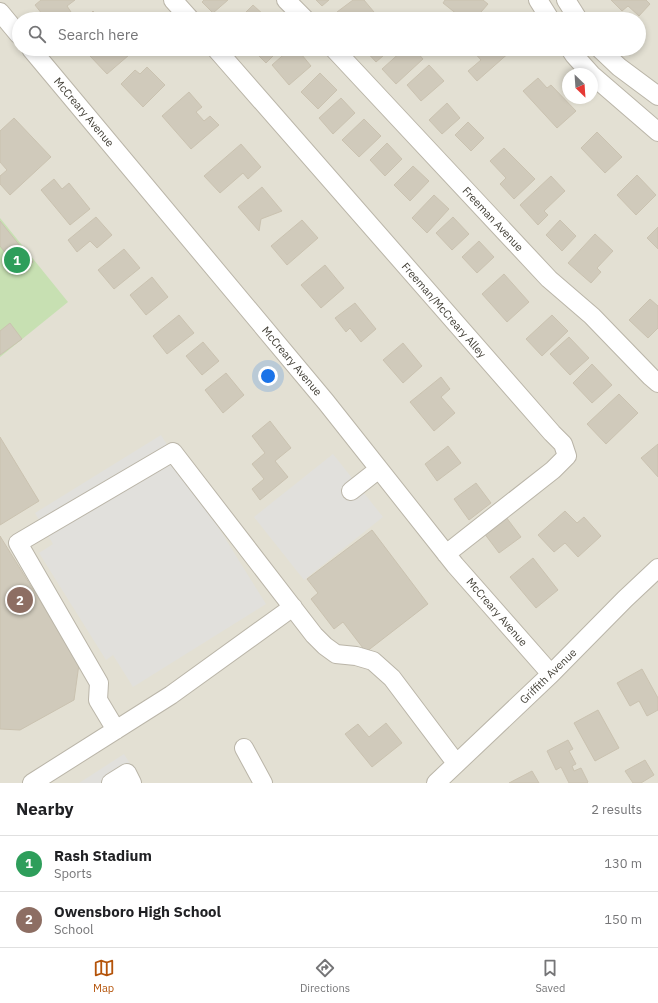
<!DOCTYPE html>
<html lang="en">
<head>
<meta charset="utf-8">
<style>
  body { margin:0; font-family:"IBM Plex Sans",sans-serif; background:#f2f2f2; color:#202124 }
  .compass { position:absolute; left:562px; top:68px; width:36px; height:36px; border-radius:50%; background:#fff; box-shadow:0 2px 6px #0003; rotate:155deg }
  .you { position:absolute; left:268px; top:376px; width:14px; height:14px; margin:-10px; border:3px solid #fff; border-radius:50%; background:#1a73e8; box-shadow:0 0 0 6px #1a73e833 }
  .badge { display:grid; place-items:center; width:26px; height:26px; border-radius:50%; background:#b45309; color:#fff; font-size:13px; font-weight:700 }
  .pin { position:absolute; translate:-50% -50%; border:2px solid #fff; box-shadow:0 1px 4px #0006 }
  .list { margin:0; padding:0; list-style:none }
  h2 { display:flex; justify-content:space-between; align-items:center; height:52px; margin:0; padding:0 16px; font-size:17px }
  h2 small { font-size:13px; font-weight:400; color:#757577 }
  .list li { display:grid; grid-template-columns:26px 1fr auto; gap:12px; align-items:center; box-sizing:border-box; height:56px; padding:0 16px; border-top:1px solid #e0e0e0 }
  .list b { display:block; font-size:15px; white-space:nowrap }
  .list p { margin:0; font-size:13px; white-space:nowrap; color:#757577 }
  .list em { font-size:13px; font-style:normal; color:#757577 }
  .icon { flex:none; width:22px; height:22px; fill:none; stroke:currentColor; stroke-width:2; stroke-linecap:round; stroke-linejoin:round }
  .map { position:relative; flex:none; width:658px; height:783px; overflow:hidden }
  .search { position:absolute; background:#fff; box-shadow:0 2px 6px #0003; left:12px; right:12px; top:12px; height:44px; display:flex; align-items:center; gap:10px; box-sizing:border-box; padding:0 14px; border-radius:22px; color:#757577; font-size:15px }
  .sheet { height:164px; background:#fff }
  nav { display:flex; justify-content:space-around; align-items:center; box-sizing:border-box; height:56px; border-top:1px solid #e0e0e0; background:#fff; font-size:11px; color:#757577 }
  nav a { display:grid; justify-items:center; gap:2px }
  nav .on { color:#b45309 }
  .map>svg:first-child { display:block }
  .residential { fill:#e3e0d3; fill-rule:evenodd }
  .green { fill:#c7e0b2 }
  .parking { fill:#e1e0dc }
  .building { fill:#d0cabb; stroke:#cac2b0 }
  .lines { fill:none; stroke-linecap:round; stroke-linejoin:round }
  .minor-casing { stroke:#bab5a8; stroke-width:20 }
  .minor { stroke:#fff; stroke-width:18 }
  .labels { text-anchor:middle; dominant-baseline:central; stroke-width:4; stroke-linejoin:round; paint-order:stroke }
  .street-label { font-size:11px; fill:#413e35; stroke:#fff }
</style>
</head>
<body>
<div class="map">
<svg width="658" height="783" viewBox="0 0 658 783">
  <rect width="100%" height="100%" fill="#f0ede5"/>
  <path class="residential" d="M0,0H658V783H0ZM19,19H639V49H19ZM568,74H592V98H568Z"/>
  <path class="green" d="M0,218L68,302L0,357Z"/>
  <path class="parking" d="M161,435L266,604L133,687L113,655L106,660L39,553L53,544L35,513Z
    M333,454L383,517L304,580L254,517Z
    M124,754L142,783H79Z"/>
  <path class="building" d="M41,0H75L67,6L71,12L62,19H46L35,5Z
    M204,0H228L213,13L202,2Z
    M316,0H329L322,6Z
    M353,0H364L374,12L365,19H343L337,12Z
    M445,0H483L488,4L475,19H454L458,15L443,3Z
    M611,0H646L650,4L639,16L628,6L622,11Z
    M253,5L265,16L261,19H239Z
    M93,11L101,19H85Z
    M98,49H136L107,74L90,56Z
    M252,49H280L266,63Z
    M290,49H297L311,66L289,85L272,65Z
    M364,49H391L376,62Z
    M404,49H414L423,59L396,84L382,69Z
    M471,49H510L511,51L477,81L468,71L481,60Z
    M429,65L444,81L421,101L407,85Z
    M147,67L165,85L143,107L121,84L135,70L140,74Z
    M320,73L337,90L318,109L301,92Z
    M538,78L547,88L551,85L576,111L557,128L523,91Z
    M189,92L202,107L196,112L204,121L210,116L219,125L191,149L162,116Z
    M341,98L355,113L333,134L319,118Z
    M447,103L460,118L442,134L429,120Z
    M14,118L51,157L10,195L0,184V176L7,170L0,162V131Z
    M364,119L381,136L359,157L342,140Z
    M468,122L484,138L471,151L455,135Z
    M597,132L622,157L605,173L581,148Z
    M387,143L402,159L385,176L370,160Z
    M241,144L261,167L248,179L243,173L220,193L204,176Z
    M504,148L535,179L514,199L500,184L506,178L490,161Z
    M413,166L429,181L410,201L394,185Z
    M637,175L656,195L636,215L617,195Z
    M551,176L565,191L544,211L548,215L538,225L520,205Z
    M54,179L62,189L69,183L90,209L70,225L41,190Z
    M262,187L282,211L261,219L259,231L238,207Z
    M434,195L449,209L427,233L412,218Z
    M96,217L112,235L97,248L90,241L77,252L68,240Z
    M453,217L469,234L452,250L436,233Z
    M302,220L318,238L287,265L271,246Z
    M560,220L576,236L562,251L546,235Z
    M0,221L33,262L21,272L0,246Z
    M658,227V249L647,238Z
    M595,234L613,251L597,268L601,272L591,283L568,263Z
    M479,241L494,257L477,273L462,257Z
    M124,249L140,268L114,289L98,270Z
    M325,265L344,288L321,308L301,285Z
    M504,274L529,302L507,322L482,294Z
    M152,277L168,297L146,315L130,295Z
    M650,299L658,306V328L648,338L629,320Z
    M355,303L376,329L361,342L350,328L346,332L335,318Z
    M179,315L194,333L167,354L153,336Z
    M552,315L568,331L542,356L526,339Z
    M10,323L22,339L0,355V331Z
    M569,337L589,358L570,375L550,354Z
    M203,342L219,361L202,375L186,356Z
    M403,343L422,366L403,383L383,360Z
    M592,364L612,385L592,403L573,383Z
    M226,373L244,395L223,413L205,390Z
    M441,377L450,389L441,397L455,413L434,431L410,402Z
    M619,394L638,413L606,444L587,424Z
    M270,421L291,448L275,461L288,477L260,500L252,489L264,479L252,464L265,453L252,436Z
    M0,437L39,501L0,525Z
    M658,444V477L641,458Z
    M448,446L461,463L437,481L425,464Z
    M476,483L491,503L469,520L454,499Z
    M565,511L577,523L584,517L601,536L578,557L565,543L554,552L538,535Z
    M506,517L521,537L499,553L484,533Z
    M372,530L428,604L366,652L343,622L334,629L311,599L318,593L307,579Z
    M0,536L79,664L74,700L20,730L0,729Z
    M533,558L558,590L536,608L510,577Z
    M642,669L658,698V710L647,716L639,701L630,706L617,683Z
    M598,710L619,748L595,761L574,723Z
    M386,723L402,743L372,767L345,734L358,724L369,737Z
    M568,740L573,749L569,751L576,764L572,766L574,771L581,768L588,782L587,783H569L561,767L556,770L547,751Z
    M645,760L654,775L641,783H633L625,771Z
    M532,771L539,783H509Z"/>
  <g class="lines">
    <defs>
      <path id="minor" d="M173,0L190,19
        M286,0L305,19
        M538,0L550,19
        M566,0L578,19
        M0,12L19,35
        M31,49L326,402L455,565L551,674
        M216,49L552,433L563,444L567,456L553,470L446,554
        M334,49L549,279L592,316L651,377L658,383
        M570,49L574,55L591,74
        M600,49L619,67L658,96
        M592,75L658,132
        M351,491L379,469
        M116,730L98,700L99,683L18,543L173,452L314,635L325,646L336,654L356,656L373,661L392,678L456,763
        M244,748L263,783
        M32,783L171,695L293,607
        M111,783L127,773L132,783
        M436,783L551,674L625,599L658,568"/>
    </defs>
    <use href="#minor" class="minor-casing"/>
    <use href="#minor" class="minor"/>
  </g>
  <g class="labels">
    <g class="street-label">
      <text transform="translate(84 112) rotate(50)">McCreary Avenue</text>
      <text transform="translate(493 219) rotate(47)">Freeman Avenue</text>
      <text transform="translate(444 310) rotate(49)">Freeman/McCreary Alley</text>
      <text transform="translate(292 361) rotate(50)">McCreary Avenue</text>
      <text transform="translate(497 612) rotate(49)">McCreary Avenue</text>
      <text transform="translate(548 676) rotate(-44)">Griffith Avenue</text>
    </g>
  </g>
</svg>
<svg class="compass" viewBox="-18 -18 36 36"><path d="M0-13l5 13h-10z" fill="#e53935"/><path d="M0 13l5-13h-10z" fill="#757577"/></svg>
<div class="you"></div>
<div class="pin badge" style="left:17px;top:260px;background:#2e9e5b">1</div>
<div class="pin badge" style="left:20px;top:600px;background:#8d6e63">2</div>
<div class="search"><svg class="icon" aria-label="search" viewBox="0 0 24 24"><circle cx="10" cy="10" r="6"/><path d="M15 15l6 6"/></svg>Search here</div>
</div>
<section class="sheet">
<h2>Nearby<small>2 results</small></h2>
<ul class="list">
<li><span class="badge" style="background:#2e9e5b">1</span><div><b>Rash Stadium</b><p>Sports</p></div><em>130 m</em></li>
<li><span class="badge" style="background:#8d6e63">2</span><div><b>Owensboro High School</b><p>School</p></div><em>150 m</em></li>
</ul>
</section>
<nav>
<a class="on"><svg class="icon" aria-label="map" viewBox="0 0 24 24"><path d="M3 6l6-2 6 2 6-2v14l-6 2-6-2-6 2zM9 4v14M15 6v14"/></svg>Map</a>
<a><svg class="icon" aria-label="directions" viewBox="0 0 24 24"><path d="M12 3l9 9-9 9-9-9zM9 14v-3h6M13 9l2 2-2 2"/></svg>Directions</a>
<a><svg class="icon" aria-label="saved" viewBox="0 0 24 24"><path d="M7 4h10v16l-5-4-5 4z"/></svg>Saved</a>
</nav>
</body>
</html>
